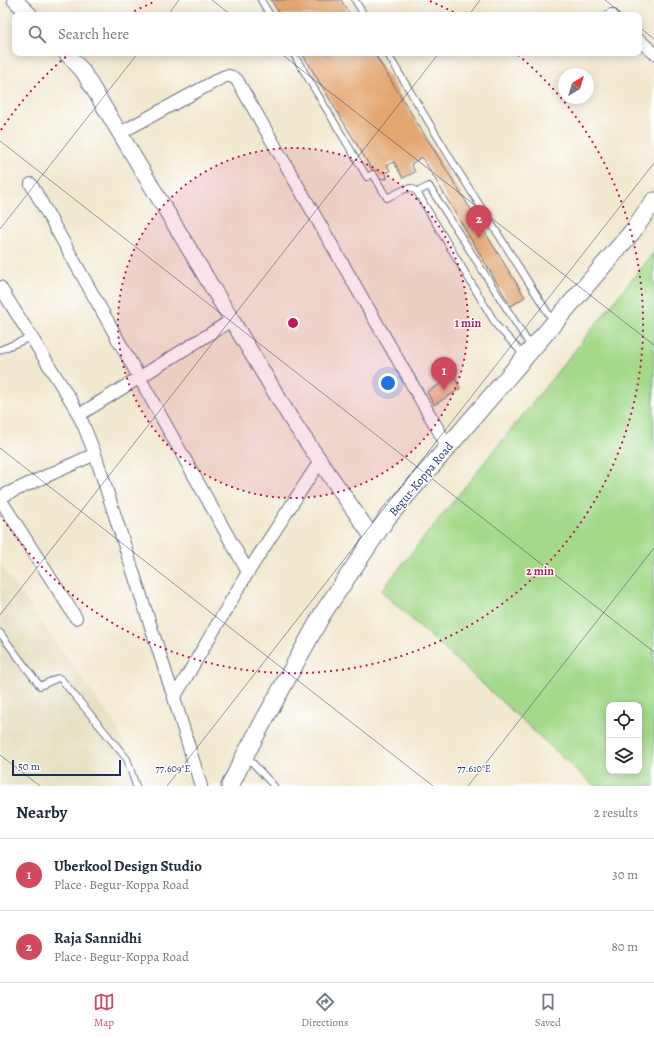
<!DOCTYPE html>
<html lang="en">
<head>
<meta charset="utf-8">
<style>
  body { margin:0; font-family:Alegreya,serif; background:#f6f6f7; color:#1f2937 }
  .controls { position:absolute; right:12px; bottom:12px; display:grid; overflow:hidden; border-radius:8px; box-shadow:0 2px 10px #0003 }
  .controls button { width:36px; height:36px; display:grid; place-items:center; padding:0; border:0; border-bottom:1px solid #e0e1e3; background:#fff; color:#1f2937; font:20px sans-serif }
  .compass { position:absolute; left:558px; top:68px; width:36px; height:36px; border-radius:50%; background:#fff; box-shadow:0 2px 10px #0003; rotate:38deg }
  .scale { position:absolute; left:12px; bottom:10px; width:109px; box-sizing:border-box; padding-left:4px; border:2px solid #1b2f5e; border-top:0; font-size:11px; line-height:14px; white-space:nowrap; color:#1b2f5e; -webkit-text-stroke:3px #fff; paint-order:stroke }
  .you { position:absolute; left:388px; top:383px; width:14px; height:14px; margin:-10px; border:3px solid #fff; border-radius:50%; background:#1a73e8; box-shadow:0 0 0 6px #1a73e833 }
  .badge { display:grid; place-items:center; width:26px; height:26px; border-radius:50%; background:#d1495b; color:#fff; font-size:13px; font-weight:700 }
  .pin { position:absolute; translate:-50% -33px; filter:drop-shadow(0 1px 2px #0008) }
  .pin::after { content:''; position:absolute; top:21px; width:14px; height:12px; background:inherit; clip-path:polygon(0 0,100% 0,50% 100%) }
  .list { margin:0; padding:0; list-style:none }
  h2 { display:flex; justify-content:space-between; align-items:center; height:52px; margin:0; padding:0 16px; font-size:17px }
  h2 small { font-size:13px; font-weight:400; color:#747a83 }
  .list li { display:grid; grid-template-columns:26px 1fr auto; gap:12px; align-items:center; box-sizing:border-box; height:72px; padding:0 16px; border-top:1px solid #e0e1e3 }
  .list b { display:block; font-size:15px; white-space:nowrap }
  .list p { margin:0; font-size:13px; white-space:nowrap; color:#747a83 }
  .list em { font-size:13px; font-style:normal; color:#747a83 }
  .icon { flex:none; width:22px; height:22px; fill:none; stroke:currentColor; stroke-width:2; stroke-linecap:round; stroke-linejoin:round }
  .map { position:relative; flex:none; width:654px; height:786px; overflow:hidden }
  .search { position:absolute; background:#fff; box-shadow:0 2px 10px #0003; left:12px; right:12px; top:12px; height:44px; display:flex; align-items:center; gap:10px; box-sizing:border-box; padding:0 14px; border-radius:8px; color:#747a83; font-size:15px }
  .sheet { height:196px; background:#fff }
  nav { display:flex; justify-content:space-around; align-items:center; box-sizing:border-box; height:56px; border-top:1px solid #e0e1e3; background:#fff; font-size:11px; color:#747a83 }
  nav a { display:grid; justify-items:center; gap:2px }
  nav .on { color:#d1495b }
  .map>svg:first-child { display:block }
  .built { fill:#e3dbba }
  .green { fill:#a3d989; stroke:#5f8474; fill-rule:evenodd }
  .building { fill:#e3a772 }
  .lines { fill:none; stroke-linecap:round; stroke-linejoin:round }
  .service-casing { stroke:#667086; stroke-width:8 }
  .minor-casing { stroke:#667086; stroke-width:14 }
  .tertiary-casing { stroke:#667086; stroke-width:17 }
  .secondary-casing { stroke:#667086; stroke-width:19 }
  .service { stroke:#fff; stroke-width:6 }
  .minor { stroke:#fff; stroke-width:12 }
  .tertiary { stroke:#fff; stroke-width:15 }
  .secondary { stroke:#fff; stroke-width:17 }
  .ticks { fill:none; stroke:#1b2f5e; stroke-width:1; stroke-opacity:0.45 }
  .ring { fill:none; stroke:#c2185b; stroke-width:2; stroke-dasharray:2 4 }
  .labels { text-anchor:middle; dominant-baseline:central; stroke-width:3; stroke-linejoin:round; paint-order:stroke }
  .street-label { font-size:12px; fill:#1b2f5e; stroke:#fff }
  .ticks-label { font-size:10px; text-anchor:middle; fill:#1b2f5e; stroke:#fff; stroke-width:3; stroke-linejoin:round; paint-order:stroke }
  .centre { fill:#c2185b; stroke:#fff; stroke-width:2 }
  .ring-label { font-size:12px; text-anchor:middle; font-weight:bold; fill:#c2185b; stroke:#fff; stroke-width:3; stroke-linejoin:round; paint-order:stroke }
</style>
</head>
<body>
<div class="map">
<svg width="654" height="786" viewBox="0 0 654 786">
  <rect width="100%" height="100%" fill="#fff"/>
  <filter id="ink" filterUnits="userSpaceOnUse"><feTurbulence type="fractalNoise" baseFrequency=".025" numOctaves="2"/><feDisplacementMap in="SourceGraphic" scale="8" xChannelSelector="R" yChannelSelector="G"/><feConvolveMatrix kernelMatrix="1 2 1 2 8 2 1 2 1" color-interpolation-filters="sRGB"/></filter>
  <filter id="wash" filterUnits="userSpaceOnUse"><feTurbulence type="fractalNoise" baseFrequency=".012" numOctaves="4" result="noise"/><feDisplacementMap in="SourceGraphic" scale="16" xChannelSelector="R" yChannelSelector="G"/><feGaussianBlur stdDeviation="0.9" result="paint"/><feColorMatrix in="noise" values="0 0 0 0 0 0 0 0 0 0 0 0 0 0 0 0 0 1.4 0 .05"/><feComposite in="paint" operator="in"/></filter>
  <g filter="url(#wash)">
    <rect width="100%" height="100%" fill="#f2e8cf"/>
    <path class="built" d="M0,564L118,729L139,786H0Z"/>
    <path class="green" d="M654,252V786H594L381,591ZM609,705H639V771H609Z"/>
    <g id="blocks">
      <path class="building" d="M271,0H341L350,15H280Z
        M302,53H374L525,297L511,306L422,157L411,164L415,172L403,178L394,162L387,165L390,171L386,172L387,179L377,178Z
        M454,376L460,389L434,405L427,392Z"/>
    </g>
  </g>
  <g filter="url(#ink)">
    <use href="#blocks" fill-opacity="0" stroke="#667086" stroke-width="1"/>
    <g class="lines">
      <defs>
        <path id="service" d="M261,0L270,15
          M355,0L364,15
          M293,53L367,177L373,174L387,198L405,189L412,188L417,192L497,326L524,355
          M387,53L457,169L553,321
          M417,192L429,186L531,347
          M0,350L31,337
          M0,633L40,686L58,678L61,679L127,759L136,786
          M246,756L274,786"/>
        <path id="minor" d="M611,15H612
          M639,40L654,53
          M120,133L223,77C229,75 232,76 237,80L448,447
          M31,184L248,572
          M0,287L73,404L83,424L95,454L174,698L201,786
          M79,415L232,320
          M0,497L95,454
          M0,499L76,618
          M174,698L248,572L320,461"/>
        <path id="tertiary" d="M15,0L30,15
          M66,53L82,70L291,419L373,538"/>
        <path id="secondary" d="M230,786L245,755L323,613L387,518L632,232L654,201"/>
      </defs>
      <use href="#service" class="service-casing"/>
      <use href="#minor" class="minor-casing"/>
      <use href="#tertiary" class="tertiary-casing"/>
      <use href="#secondary" class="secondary-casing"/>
      <use href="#service" class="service"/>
      <use href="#minor" class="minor"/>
      <use href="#tertiary" class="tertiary"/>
      <use href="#secondary" class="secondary"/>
    </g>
  </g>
  <path class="ticks" d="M212,0L231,15M605,0L624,15M168,15L179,0M469,15L480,0M639,27L654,39M280,53L654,345M0,141L654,652M0,229L138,53M0,448L433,786M0,615L439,53M0,755L40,786M167,786L654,163M468,786L654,548"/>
  <circle cx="293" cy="323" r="175" fill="#c2185b" fill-opacity=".12"/>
  <g class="ring">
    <circle cx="293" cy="323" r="175"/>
    <path d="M1 130A350 350 0 0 1 68 55M129 14A350 350 0 0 1 156 1M430 1A350 350 0 0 1 457 14M518 55A350 350 0 1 1 1 516"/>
  </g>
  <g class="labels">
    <g class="street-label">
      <text transform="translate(421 479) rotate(-50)">Begur-Koppa Road</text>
    </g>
  </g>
  <g class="ticks-label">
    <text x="173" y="772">77.609°E</text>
    <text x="474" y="772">77.610°E</text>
  </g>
  <circle cx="293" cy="323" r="6" class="centre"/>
  <g class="ring-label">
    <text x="468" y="327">1 min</text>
    <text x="540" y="575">2 min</text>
  </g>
</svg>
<div class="controls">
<button><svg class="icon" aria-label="locate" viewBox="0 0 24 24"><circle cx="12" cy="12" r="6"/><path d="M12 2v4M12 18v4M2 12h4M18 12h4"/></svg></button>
<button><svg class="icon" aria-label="layers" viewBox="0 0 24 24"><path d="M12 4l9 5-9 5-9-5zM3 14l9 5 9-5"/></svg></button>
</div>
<svg class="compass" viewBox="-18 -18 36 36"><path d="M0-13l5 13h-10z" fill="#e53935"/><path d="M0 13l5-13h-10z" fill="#747a83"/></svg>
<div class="scale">50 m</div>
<div class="you"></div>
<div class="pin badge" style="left:444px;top:390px">1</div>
<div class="pin badge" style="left:479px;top:238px">2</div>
<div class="search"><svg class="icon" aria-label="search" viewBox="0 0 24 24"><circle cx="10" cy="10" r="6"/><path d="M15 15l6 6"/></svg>Search here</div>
</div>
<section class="sheet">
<h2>Nearby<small>2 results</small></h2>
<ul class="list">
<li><span class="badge">1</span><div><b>Uberkool Design Studio</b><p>Place · Begur-Koppa Road</p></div><em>30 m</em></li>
<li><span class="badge">2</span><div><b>Raja Sannidhi</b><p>Place · Begur-Koppa Road</p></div><em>80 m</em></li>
</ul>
</section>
<nav>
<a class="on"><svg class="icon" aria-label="map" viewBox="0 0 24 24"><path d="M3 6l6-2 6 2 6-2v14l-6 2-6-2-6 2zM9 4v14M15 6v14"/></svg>Map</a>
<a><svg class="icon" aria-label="directions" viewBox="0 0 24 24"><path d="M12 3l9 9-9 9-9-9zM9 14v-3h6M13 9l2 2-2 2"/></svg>Directions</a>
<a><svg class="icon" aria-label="saved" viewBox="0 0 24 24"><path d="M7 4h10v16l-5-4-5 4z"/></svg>Saved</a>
</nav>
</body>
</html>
